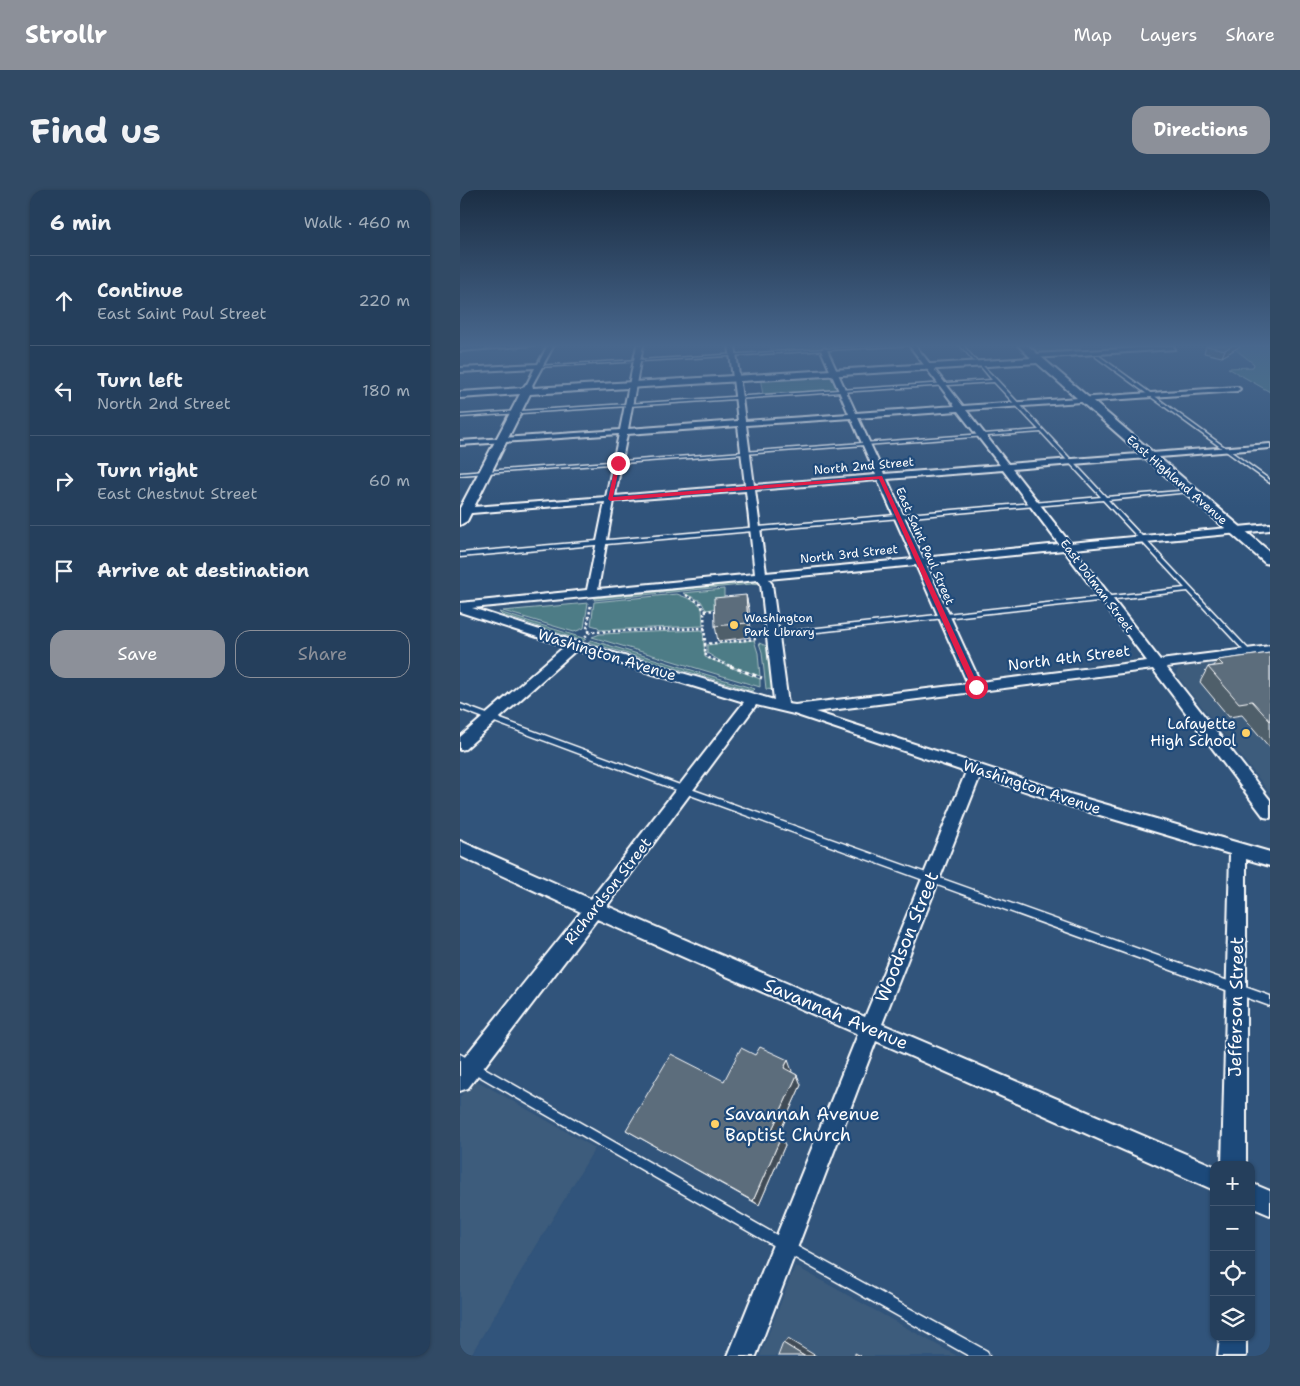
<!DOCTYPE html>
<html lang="en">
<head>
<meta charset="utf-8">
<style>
  body { margin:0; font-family:"Shantell Sans",sans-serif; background:#314a65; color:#f1f3f6 }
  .controls { position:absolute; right:15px; bottom:15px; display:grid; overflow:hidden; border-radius:10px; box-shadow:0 1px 4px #0004 }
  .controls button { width:45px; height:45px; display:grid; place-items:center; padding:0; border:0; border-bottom:1px solid #425872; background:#253f5c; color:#f1f3f6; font:25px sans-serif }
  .stop { position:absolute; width:15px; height:15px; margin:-11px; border:4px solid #e11d48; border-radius:50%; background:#fff }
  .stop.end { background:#e11d48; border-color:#fff; box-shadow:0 1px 5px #0008 }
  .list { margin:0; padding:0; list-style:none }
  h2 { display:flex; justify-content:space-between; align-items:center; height:65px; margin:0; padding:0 20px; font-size:21px }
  h2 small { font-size:16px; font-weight:400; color:#a3afbb }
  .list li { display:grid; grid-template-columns:32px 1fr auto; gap:15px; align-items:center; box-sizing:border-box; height:90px; padding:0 20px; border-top:1px solid #425872 }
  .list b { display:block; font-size:19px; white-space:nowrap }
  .list p { margin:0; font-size:16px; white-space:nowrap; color:#a3afbb }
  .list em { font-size:16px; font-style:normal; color:#a3afbb }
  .actions { display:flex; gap:10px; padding:15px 20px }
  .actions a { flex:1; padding:11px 0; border:1px solid #8c9099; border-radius:15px; text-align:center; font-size:18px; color:#8c9099 }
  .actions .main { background:#8c9099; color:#fff }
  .icon { flex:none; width:28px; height:28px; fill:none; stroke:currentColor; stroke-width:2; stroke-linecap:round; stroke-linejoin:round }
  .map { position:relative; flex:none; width:810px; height:1166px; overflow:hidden; border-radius:15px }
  header { display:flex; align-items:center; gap:30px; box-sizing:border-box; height:70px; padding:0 25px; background:#8c9099; color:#fff }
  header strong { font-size:24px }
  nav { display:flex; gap:28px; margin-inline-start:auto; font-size:18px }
  .intro { display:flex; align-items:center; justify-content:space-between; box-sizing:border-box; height:120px; padding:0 30px }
  h1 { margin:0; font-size:35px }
  .button { padding:12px 22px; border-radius:15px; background:#8c9099; color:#fff; font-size:18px; font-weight:700 }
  main { display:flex; gap:30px; padding:0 30px }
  aside { flex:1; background:#253f5c; border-radius:15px; box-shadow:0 1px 4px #0004 }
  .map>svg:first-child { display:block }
  .built { fill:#3e5c7b }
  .green { fill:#4e7c86; stroke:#a6bec2 }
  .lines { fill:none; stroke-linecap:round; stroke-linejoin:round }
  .lane-casing { stroke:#fff; stroke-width:3 }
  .street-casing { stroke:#fff; stroke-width:4 }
  .secondary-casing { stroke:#fff; stroke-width:4 }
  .path-far1 { stroke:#fff; stroke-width:2.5; stroke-dasharray:2.5 2.5; stroke-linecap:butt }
  .path { stroke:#fff; stroke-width:3; stroke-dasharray:4 4; stroke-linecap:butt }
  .lane { fill:#1f4a7a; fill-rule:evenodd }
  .street { fill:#1f4a7a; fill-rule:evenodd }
  .secondary { fill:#1f4a7a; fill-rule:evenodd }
  .wall { fill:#4f5e6b; stroke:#fff }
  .shaded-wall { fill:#404c57; stroke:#fff }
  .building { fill:#5c6d7c; stroke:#fff }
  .route { fill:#e11d48 }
  .poi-dot { fill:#ffd166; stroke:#1f4a7a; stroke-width:2 }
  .labels { text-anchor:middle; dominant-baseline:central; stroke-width:4.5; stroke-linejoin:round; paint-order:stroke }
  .far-street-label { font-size:12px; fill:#fff; stroke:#1f4a7a }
  .far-poi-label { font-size:12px; fill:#fff; stroke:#1f4a7a; text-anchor:start }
  .street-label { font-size:15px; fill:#fff; stroke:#1f4a7a }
  .poi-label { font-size:15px; fill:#fff; stroke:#1f4a7a; text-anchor:end }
  .near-street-label { font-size:18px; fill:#fff; stroke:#1f4a7a }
  .near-poi-label { font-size:18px; fill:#fff; stroke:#1f4a7a; text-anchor:start }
</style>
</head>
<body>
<header>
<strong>Strollr</strong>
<nav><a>Map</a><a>Layers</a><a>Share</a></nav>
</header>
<div class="intro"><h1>Find us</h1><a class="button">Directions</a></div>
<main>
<aside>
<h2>6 min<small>Walk · 460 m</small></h2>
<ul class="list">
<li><svg class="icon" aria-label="ahead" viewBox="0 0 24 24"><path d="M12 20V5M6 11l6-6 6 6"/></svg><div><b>Continue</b><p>East Saint Paul Street</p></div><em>220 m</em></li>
<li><svg class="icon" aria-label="left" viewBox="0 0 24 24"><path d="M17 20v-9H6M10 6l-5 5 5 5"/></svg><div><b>Turn left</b><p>North 2nd Street</p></div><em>180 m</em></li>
<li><svg class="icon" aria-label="right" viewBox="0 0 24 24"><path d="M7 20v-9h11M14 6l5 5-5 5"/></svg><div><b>Turn right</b><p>East Chestnut Street</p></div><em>60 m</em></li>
<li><svg class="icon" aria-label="arrive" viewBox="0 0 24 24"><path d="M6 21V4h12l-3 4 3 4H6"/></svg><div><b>Arrive at destination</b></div></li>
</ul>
<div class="actions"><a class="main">Save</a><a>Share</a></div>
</aside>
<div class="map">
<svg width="810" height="1166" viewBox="0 0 810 1166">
  <rect width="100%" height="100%" fill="#31547b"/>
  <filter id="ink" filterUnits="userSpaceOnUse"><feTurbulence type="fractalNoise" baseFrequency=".02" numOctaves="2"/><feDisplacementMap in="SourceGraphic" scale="10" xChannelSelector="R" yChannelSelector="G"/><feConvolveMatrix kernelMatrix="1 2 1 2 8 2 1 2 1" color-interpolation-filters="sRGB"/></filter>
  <g filter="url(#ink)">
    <path class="built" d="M810,466V603L716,484L718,479L728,476Z
      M14,889L135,958L10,1166H0V907Z
      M335,1076L497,1166H300Z"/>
    <path class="green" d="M310,155H406L408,158L312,163Z
      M571,155H622L616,162C600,162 584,167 571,155Z
      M770,155H810V202L768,178L793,177L794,174Z
      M369,184L378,201L303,205L300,187Z
      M295,392L301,393L134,410L135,408Z
      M264,399V407L253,419L246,420L241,411L223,403Z
      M217,404L235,411L242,417L243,436L140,440L138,437L131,435L134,412Z
      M128,413L124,438L114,442L43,421Z
      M39,422L126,449L123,451L42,425Z
      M243,440L245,467L300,489V497L132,447L140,444Z
      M131,450L295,499L293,501L128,452Z
      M294,450L298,463L300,486L267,475L247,463V455Z
      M299,453L309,457L314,500L306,499L302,462Z"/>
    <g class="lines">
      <defs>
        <path id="lane" d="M434,155H452L79,177L77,176Z
          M500,155H503L516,171H514Z
          M636,165H638L810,290V293L636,167Z
          M517,172H519L537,190L646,307L732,300V302H730L648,310L791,462V464H787L728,401L312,447L309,445L312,443L725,398L643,310L0,367V363L641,307L581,242L0,285V283L579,240L534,192L0,227V225L532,190Z
          M0,514L228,598L810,806V816L222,602L0,519Z
          M0,864L329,1052L527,1161L529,1166H509L321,1060L0,875Z"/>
        <path id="street" d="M38,155H74L0,161V157Z
          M88,155H94L71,197L66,196L75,178L0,182V178L78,174Z
          M177,155H183L168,239L278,231L269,155H275L285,231L389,224L361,160L364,158L367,160L396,223L495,216L449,155H455L503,216L777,197L780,199L777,201L506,220L548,274L810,254V258L552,279L610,353L810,334V340L614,359L700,470L810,456V464L706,477L810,610V628L804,627L693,479L355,522L613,605L810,662V676L786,669V975H762L770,664L613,617L520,586L422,834L754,976V1000L416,851L296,1166H268L398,844L137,729L8,898L0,901V873L121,722L0,666V651L131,709L284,512L116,460L5,559L0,560V547L105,456L0,422V413L127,400L145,312L0,324V318L146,307L159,244L0,255V251L160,240ZM498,221L540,275L424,284L398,228ZM391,228L416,285L294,295L286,235ZM278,236L285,295L155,306L167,244ZM543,280L599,354L463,368L427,289ZM418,290L453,369L306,383L295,300ZM286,301L295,384L138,399L154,311ZM604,360L687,471L520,492L466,374ZM456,375L508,494L335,515L328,514L312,394L308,389ZM298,390L301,394L314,510L123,454L12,418ZM296,515L334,524L506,582L405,827L147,716Z
          M713,156L715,159L574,168L571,166L574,164Z
          M791,993L810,1001V1025L791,1017Z
          M760,1147H786V1166H758Z"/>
        <path id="secondary" d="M558,155H567L810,362V374L805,373L577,173L70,204L7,331L0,335V318L60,204L0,208V202L63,198L66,194H72L73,198L571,168Z"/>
      </defs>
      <use href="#lane" class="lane-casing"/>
      <use href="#street" class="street-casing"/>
      <use href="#secondary" class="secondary-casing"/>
      <path class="path-far1" d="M226,405L240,413L244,421
        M257,420L244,421L245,454L296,449
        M130,442L127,439L131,414
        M125,447L130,442L245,438
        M245,454V464L249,468L273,477"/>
      <path class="path" d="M270,476L302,488"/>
      <use href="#lane" class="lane"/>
      <use href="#street" class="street"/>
      <use href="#secondary" class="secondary"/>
    </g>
    <path class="wall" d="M782,155L762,167L744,163L746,156Z
      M286,405L289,419L291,447L258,451L255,436Z
      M810,463V558L782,525L769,527L740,492L748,477L754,476L758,470Z
      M295,865L328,870L331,882L337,885L341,895L318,946L321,947L325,955L299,1015L166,940L264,891Z"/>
    <path class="shaded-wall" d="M773,155H782L762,167L765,160Z
      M286,405L289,419L291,447L288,433Z
      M328,870L332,881L328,889L324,878Z
      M337,885L341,895L316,950L311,942Z
      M321,947L325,955L299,1015L293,1011Z
      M328,1149L356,1166H344L323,1153Z
      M395,1163L401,1166H395Z"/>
    <path class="building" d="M748,155H773L765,160L746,156Z
      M286,405L288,433L255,436L254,408Z
      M810,463V531L792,511L779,513L748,477L763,475L758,470Z
      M300,857L328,870L324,878L337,885L311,942L321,947L293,1011L166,940L211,864L264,891L281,858L295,865Z
      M323,1153L344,1166H318Z"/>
  </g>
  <linearGradient id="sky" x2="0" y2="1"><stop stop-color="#1b2e44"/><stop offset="0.49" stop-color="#48678d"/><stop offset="1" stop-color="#48678d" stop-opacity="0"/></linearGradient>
  <rect width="810" height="318" fill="url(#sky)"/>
  <path class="route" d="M156,272L160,273L153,307L422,286L519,497L518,499L512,497L419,289L150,311L148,309Z"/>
  <g class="poi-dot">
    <circle cx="274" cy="435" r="5"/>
    <circle cx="786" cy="543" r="5"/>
    <circle cx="255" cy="934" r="5"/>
  </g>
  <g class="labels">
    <g class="far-street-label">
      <text transform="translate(404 276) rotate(-5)">North 2nd Street</text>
      <text transform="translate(717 290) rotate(41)">East Highland Avenue</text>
      <text transform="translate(465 356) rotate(66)">East Saint Paul Street</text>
      <text transform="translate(389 364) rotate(-6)">North 3rd Street</text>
      <text transform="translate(637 396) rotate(53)">East Dolman Street</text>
    </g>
    <g class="far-poi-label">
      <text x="284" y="428">Washington<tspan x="284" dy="14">Park Library</tspan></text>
    </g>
    <g class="street-label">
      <text transform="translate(147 465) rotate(17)">Washington Avenue</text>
      <text transform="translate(609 468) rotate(-7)">North 4th Street</text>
      <text transform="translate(572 597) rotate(18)">Washington Avenue</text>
      <text transform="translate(148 701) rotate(-52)">Richardson Street</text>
    </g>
    <g class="poi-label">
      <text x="776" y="534">Lafayette<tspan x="776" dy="17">High School</tspan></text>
    </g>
    <g class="near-street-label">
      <text transform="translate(447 747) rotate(-68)">Woodson Street</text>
      <text transform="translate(776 817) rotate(-89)">Jefferson Street</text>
      <text transform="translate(376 824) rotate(23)">Savannah Avenue</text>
    </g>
    <g class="near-poi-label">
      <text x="265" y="924">Savannah Avenue<tspan x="265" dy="21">Baptist Church</tspan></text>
    </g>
  </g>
</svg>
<div class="controls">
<button>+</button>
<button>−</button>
<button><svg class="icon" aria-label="locate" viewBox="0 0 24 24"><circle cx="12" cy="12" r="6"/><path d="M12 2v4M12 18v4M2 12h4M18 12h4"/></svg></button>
<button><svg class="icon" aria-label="layers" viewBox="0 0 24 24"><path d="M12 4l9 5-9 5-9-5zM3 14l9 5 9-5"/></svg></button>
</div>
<div class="stop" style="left:516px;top:497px"></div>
<div class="stop end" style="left:158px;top:273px"></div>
</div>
</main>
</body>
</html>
